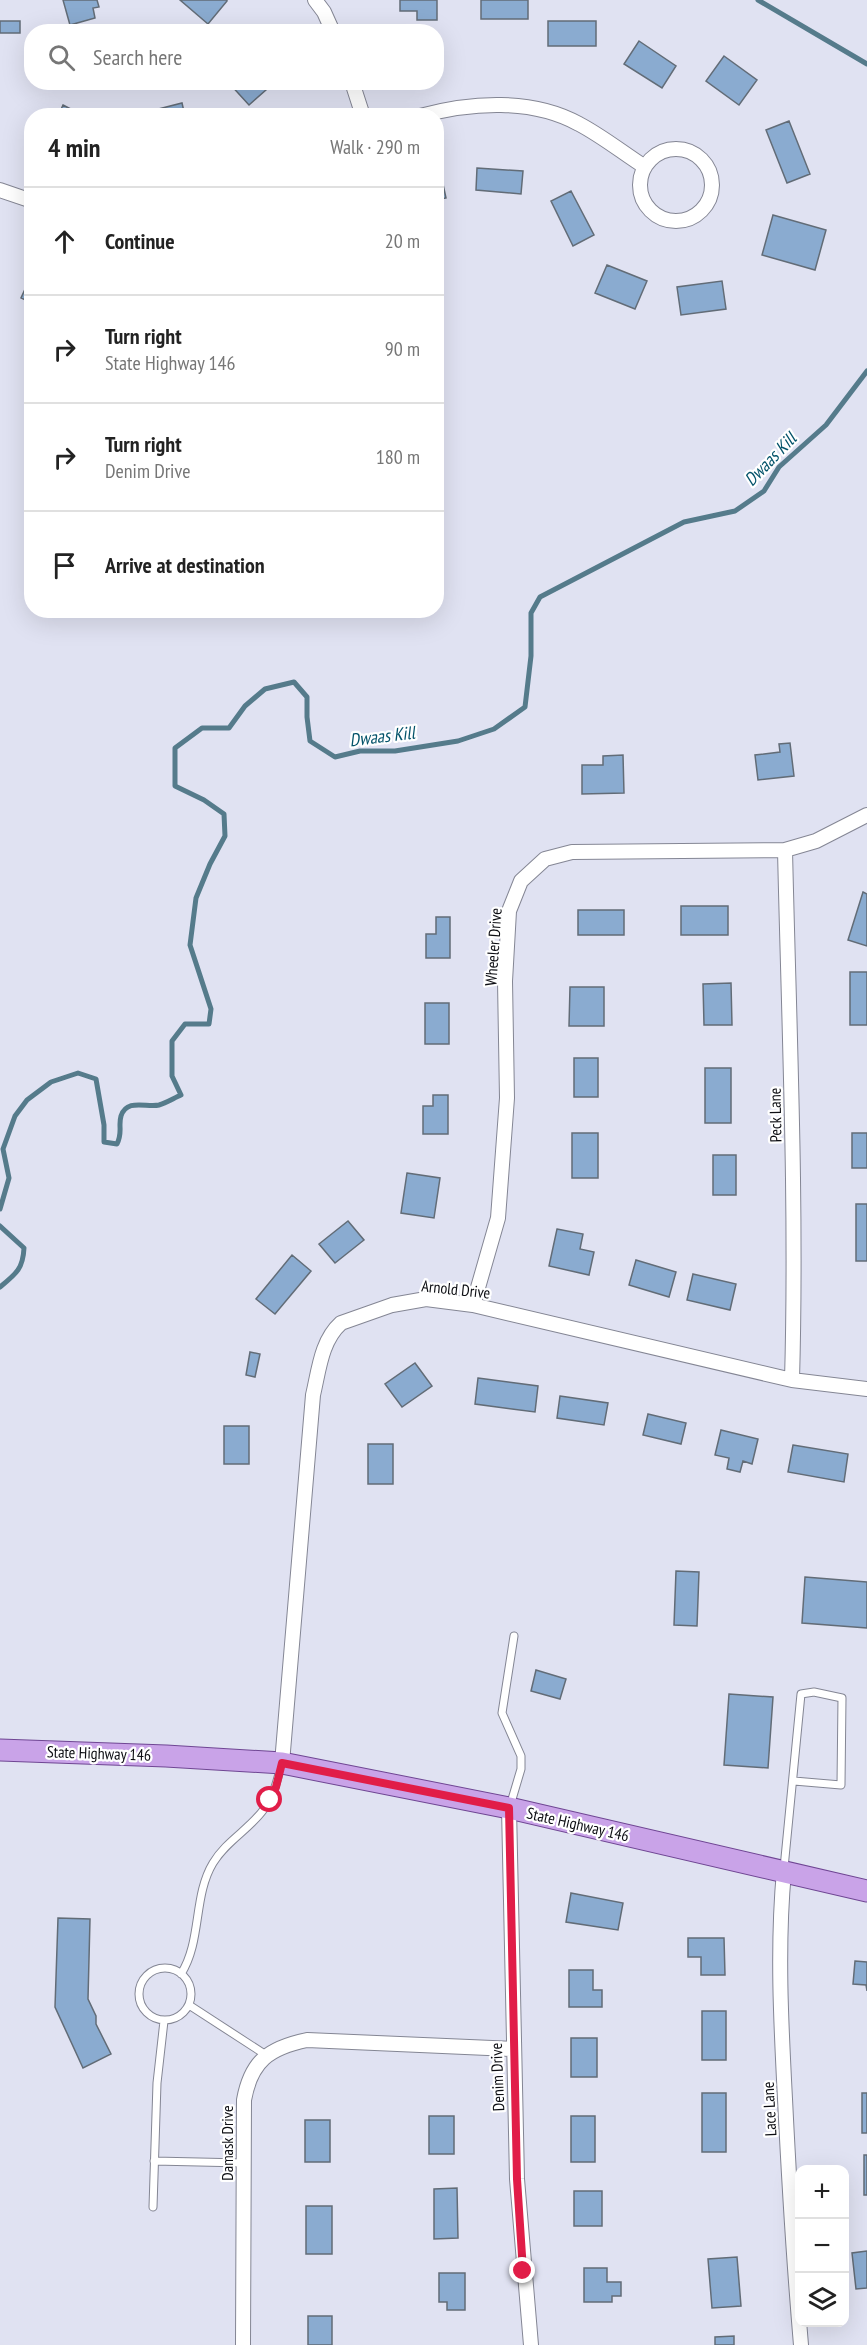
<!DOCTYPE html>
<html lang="en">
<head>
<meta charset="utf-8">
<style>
  body { margin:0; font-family:"PT Sans Narrow",sans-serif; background:#f2f2f2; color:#222 }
  .controls { position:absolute; right:18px; bottom:18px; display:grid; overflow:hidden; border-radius:12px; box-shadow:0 6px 24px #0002 }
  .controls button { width:54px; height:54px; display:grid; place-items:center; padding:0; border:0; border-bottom:2px solid #e0e0e0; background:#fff; color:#222; font:30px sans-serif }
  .stop { position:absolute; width:18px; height:18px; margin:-14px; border:4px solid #e11d48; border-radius:50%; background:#fff }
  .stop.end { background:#e11d48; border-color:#fff; box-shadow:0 2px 6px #0008 }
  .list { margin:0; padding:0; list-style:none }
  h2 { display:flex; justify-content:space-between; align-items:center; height:78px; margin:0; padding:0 24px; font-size:26px }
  h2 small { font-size:20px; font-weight:400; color:#767676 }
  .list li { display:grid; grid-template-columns:39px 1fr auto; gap:18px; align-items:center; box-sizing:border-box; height:108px; padding:0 24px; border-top:2px solid #e0e0e0 }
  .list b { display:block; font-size:22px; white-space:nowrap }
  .list p { margin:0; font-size:20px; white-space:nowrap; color:#767676 }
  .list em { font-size:20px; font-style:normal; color:#767676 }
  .icon { flex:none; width:33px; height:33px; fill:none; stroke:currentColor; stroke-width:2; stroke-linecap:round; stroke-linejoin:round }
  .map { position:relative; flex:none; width:867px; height:2345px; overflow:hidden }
  .search { position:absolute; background:#fff; box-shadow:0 6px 24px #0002; left:24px; top:24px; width:420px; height:66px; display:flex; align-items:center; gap:15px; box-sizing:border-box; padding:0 21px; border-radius:24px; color:#767676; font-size:22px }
  .panel { position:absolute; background:#fff; box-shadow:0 6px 24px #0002; left:24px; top:108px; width:420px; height:510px; border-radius:24px }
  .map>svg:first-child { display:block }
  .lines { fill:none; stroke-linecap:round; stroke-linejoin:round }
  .stream { stroke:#557b8b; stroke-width:5 }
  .building { fill:#8aabd0; stroke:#626c77; stroke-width:1.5 }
  .service-casing { stroke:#848694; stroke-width:9 }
  .minor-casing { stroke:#848694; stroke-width:16 }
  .primary-casing { stroke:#6f4693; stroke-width:23 }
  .service { stroke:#fff; stroke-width:7 }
  .minor { stroke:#fff; stroke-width:14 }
  .primary { stroke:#c9a3e8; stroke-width:21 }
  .route { stroke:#e11d48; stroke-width:8 }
  .labels { text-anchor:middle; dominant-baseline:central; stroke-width:4.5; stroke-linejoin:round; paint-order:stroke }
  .street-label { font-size:16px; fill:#0c0d12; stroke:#fff }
  .water-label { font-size:18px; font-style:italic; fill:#04536a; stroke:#fff }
</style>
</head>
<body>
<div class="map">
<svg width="867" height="2345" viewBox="0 0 867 2345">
  <rect width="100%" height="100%" fill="#e0e2f2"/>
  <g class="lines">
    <path class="stream" d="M758,0L867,64
      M0,1209L9,1178L3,1149L15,1116L27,1100L51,1082L78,1073L96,1079L104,1125V1142L117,1144C123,1132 118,1126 121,1116C127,1098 147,1108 159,1105C166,1103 174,1098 181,1095L172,1076V1041L185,1024H209L211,1009L190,945L196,898L210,864L225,836L224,814L204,800L175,786V748L202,728H229L245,706L265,689L294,682L307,697V717L310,741L335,757L360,751H395L458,741L494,729L525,707L531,656V613L540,597L684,522L735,511L764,491L779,467L826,425L867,371
      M0,1226L24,1248C23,1269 16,1274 0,1287"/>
  </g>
  <path class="building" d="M63,0H97L99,7L93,8L95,18L70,25Z
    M180,0H227V1L208,24Z
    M400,0H437V20H417V11H400Z
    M481,0H528V19H481Z
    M0,21H20V33H0Z
    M548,21H596V46H548Z
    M639,41L676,66L662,88L624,64Z
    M724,56L757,80L739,105L706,81Z
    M228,82H275L249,105Z
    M182,103L185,116L135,115Z
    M63,105L84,116H58Z
    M789,121L810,174L787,183L766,130Z
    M477,168L523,171L521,194L476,190Z
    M441,175L446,198L436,200V176Z
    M571,191L594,235L573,246L551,201Z
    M773,215L826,230L815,270L762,255Z
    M607,265L647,281L635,309L595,293Z
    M32,274V303L21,298Z
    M722,281L726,309L681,315L677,287Z
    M790,743L794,776L758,780L755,755L780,752L779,744Z
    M623,755L624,793L582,794V765H603V756Z
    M863,892L867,894V946L848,940Z
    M681,906H728V935H681Z
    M578,910H624V935H578Z
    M436,917H450V958H426V934H436Z
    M850,972H867V1025H850Z
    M731,983L732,1025H704L703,984Z
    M570,987H604V1026H569Z
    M425,1003H449V1044H425Z
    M574,1058H598V1097H574Z
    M705,1068H731V1123H705Z
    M433,1095H448V1134H423V1106H433Z
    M572,1133H598V1178H572Z
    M852,1133H867V1168H852Z
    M713,1155H736V1195H713Z
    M407,1173L440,1178L434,1218L401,1213Z
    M856,1204H867V1261H856Z
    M348,1221L364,1240L335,1263L319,1244Z
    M557,1229L583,1234L580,1249L594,1252L589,1275L549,1266Z
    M292,1255L311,1271L275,1314L256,1299Z
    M636,1260L676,1272L669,1297L629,1285Z
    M693,1274L736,1284L730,1310L687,1300Z
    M250,1352L260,1354L255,1377L246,1375Z
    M415,1363L432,1386L402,1407L385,1384Z
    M478,1378L538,1386L535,1412L475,1404Z
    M560,1396L608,1403L604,1425L557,1418Z
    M648,1414L686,1423L681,1444L643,1435Z
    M224,1426H249V1464H224Z
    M721,1430L758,1439L752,1464L743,1461L740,1472L727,1469L729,1458L715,1455Z
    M368,1444H393V1484H368Z
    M793,1445L848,1454L844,1482L788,1472Z
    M676,1571L699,1572L697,1626L674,1625Z
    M805,1577L867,1582V1628L802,1623Z
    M536,1670L566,1679L560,1699L531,1691Z
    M729,1694L773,1697L768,1768L724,1765Z
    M571,1893L623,1903L618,1930L566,1922Z
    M58,1918L90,1919L88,1999L96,2016V2024L111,2054L83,2068L55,2007Z
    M688,1938H724L725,1975H701V1957H688Z
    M855,1961L867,1962V1991L866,1985L853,1984Z
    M569,1970H593V1990H602V2007H569Z
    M702,2011H726V2060H702Z
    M571,2038H597V2077H571Z
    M702,2093H726V2152H702Z
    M862,2093H867V2133H862Z
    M429,2116H454V2154H429Z
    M571,2116H595V2162H571Z
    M305,2120H330V2162H305Z
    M864,2155H867V2195H864Z
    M457,2188L458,2238L434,2239V2189Z
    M574,2191H602V2226H574Z
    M306,2206H332V2254H306Z
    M867,2251V2288L856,2289L852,2253Z
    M737,2257L741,2306L712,2308L708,2259Z
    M584,2268H607V2282H621V2296H612V2302H584Z
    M439,2273H465V2310H447V2302H439Z
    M308,2316H332V2345H308Z
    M734,2336V2345H715V2337Z"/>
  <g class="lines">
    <defs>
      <path id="service" d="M510,1806L521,1769V1756L502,1713L514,1636
        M784,1868L801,1694L814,1692L842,1698L841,1785L794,1781
        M139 1994a26 26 0 1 1 52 0a26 26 0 1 1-52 0Z
        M181,1974C202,1941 193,1896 213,1863C226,1841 250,1829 264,1809C274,1795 277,1781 281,1766
        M189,2005L266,2055
        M154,2161L244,2163
        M153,2207L157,2083L164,2021"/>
      <path id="minor" d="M315,0L324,12L333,32
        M352,82L363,116
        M420,116C471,102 532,98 579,124C602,136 623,153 645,167
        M640 185a36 36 0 1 1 72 0a36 36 0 1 1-72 0Z
        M0,190L32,201
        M785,850C789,1027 797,1204 792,1380
        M473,1305L498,1218L507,1098L505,981L509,911L521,881L545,859L572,852L785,850L816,841L867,815
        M282,1763L313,1395C319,1370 321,1341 341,1323L392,1305L426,1299L473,1305L792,1380L867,1389
        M509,1808L517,2179L531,2345
        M784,1871C777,1946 781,2023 785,2099C789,2181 794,2263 801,2345
        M243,2345L244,2100C251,2061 269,2048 307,2040L513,2049"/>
      <path id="primary" d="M0,1750L166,1756L282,1763L509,1808L867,1891"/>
    </defs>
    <use href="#service" class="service-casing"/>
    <use href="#minor" class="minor-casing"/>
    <use href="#primary" class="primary-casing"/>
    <use href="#service" class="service"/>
    <use href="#minor" class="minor"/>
    <use href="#primary" class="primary"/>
  </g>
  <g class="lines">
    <path class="route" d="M270,1800L276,1787L282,1763L509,1808L517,2179L523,2271"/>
  </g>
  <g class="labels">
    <g class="street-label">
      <text transform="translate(493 947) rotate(-86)">Wheeler Drive</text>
      <text transform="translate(775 1115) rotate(-91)">Peck Lane</text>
      <text transform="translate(456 1289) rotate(6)">Arnold Drive</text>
      <text transform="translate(99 1753) rotate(2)">State Highway 146</text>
      <text transform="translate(578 1824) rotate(13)">State Highway 146</text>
      <text transform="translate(497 2077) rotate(-92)">Denim Drive</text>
      <text transform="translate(769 2109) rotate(-93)">Lace Lane</text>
      <text transform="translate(227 2143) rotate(-90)">Damask Drive</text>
    </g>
    <g class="water-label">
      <text transform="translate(770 459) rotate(-46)">Dwaas Kill</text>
      <text transform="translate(382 736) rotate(-7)">Dwaas Kill</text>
    </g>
  </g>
</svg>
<div class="controls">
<button>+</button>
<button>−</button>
<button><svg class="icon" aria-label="layers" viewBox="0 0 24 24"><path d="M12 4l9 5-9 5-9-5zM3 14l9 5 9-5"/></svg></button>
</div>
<div class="stop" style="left:270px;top:1800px"></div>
<div class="stop end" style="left:523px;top:2271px"></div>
<div class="search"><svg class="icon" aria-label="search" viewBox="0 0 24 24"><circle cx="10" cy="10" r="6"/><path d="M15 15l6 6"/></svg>Search here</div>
<section class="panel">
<h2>4 min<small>Walk · 290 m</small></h2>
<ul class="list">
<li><svg class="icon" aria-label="ahead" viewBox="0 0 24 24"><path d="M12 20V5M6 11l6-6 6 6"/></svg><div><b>Continue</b></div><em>20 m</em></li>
<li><svg class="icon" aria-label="right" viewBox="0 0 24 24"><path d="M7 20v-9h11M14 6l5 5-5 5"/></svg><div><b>Turn right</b><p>State Highway 146</p></div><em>90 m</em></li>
<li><svg class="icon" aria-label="right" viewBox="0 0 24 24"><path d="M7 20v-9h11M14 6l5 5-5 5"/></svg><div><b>Turn right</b><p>Denim Drive</p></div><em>180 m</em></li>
<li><svg class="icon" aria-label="arrive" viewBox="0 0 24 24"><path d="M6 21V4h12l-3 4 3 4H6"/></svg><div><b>Arrive at destination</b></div></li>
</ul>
</section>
</div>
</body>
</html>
